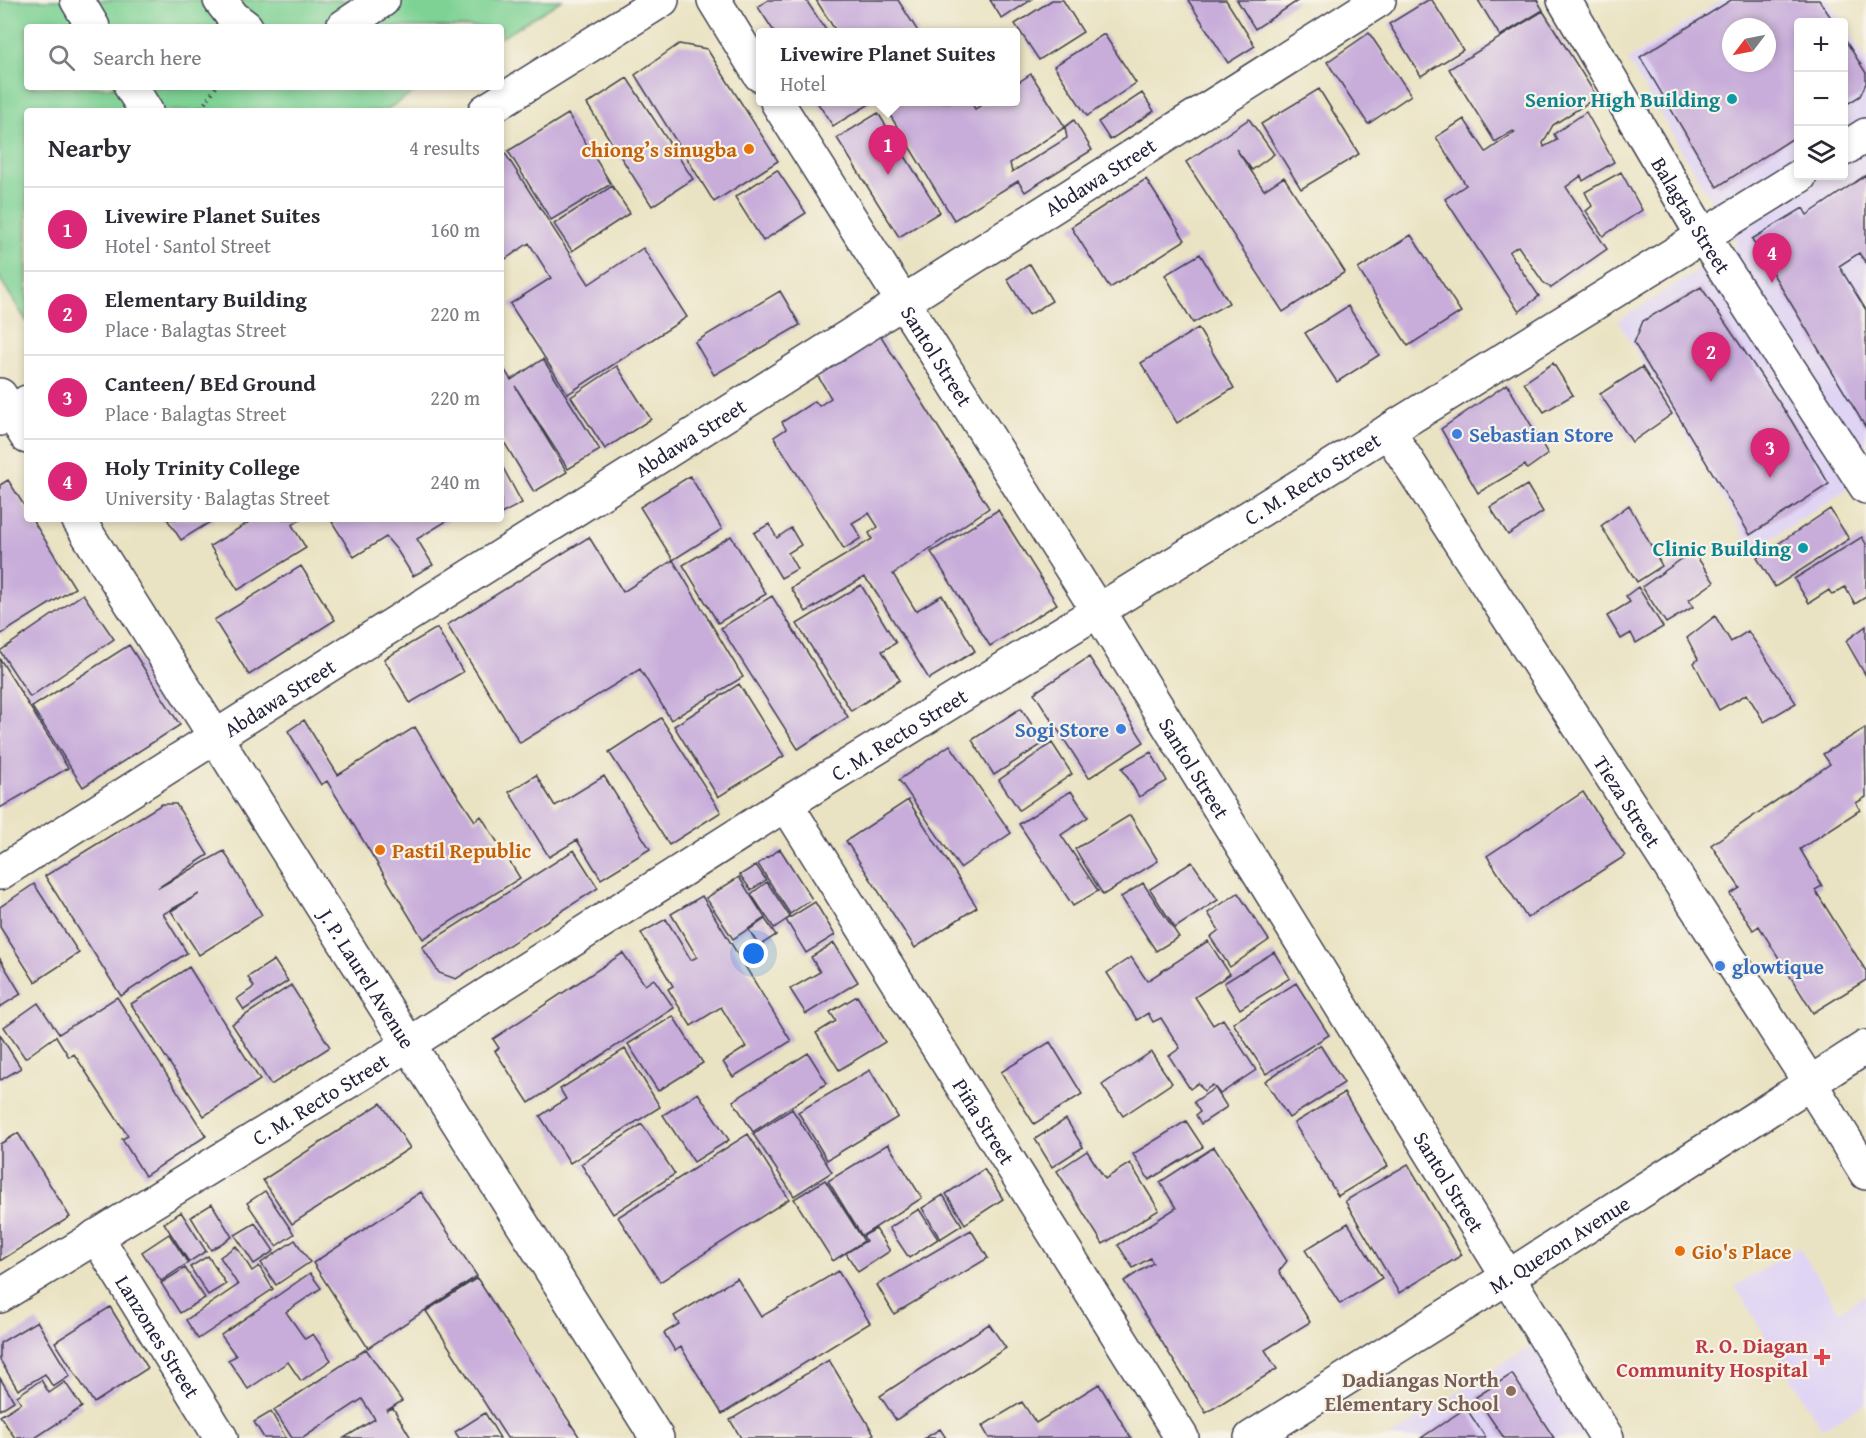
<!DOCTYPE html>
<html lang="en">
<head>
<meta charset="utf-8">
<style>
  body { margin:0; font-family:"Gentium Book Plus",serif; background:#f7f7f7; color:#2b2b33 }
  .controls { position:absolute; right:18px; top:18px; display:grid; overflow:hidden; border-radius:6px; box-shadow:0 3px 9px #0003 }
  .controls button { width:54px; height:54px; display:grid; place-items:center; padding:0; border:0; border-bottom:2px solid #e1e1e2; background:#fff; color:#2b2b33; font:30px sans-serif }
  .compass { position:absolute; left:1722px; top:18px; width:54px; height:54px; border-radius:50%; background:#fff; box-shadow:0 3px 9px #0003; rotate:238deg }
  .you { position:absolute; left:754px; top:954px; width:21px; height:21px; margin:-15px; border:4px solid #fff; border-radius:50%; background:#1a73e8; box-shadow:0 0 0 9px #1a73e833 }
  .badge { display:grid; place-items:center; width:39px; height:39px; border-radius:50%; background:#db2777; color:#fff; font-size:20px; font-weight:700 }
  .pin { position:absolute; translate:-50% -50px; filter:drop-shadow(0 2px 3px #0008) }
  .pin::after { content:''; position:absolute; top:32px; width:21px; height:18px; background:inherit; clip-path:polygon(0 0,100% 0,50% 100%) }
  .popup { position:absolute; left:756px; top:28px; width:264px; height:78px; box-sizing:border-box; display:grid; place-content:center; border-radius:6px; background:#fff; filter:drop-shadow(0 2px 4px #0005); font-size:20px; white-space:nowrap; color:#7c7c81 }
  .popup b { font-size:22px; color:#2b2b33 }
  .popup::after { content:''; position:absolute; left:50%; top:100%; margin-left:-12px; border:12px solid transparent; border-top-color:#fff }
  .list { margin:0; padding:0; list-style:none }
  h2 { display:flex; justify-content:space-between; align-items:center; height:78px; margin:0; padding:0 24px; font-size:26px }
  h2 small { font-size:20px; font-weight:400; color:#7c7c81 }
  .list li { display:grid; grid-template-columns:39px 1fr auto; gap:18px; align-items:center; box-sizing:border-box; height:84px; padding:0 24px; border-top:2px solid #e1e1e2 }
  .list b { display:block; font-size:22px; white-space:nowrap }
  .list p { margin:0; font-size:20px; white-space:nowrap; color:#7c7c81 }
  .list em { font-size:20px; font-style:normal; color:#7c7c81 }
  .icon { flex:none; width:33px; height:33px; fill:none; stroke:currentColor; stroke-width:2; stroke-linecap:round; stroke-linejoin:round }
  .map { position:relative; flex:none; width:1866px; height:1438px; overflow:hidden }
  .search { position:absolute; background:#fff; box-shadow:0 3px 9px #0003; left:24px; top:24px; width:480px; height:66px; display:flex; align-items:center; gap:15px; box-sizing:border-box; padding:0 21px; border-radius:6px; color:#7c7c81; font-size:22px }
  .panel { position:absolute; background:#fff; box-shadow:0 3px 9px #0003; left:24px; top:108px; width:480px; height:414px; border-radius:6px }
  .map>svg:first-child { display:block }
  .built { fill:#e0d4f4; fill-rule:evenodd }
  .green { fill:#7ed294; stroke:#507a68; stroke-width:1.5 }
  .building { fill:#c8adda; fill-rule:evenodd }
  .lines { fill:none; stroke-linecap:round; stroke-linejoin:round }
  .minor-casing { stroke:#403f4f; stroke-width:36 }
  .major-casing { stroke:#403f4f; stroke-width:36 }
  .path { stroke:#403f4f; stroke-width:4; stroke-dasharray:1.5 4.5; stroke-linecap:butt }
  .minor { stroke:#fff; stroke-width:33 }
  .major { stroke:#fff; stroke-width:33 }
  .culture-dot { fill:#0f9aa8; stroke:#f7f3e8; stroke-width:2 }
  .food-dot { fill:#e8710a; stroke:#f7f3e8; stroke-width:2 }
  .shop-dot { fill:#3f7fe0; stroke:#f7f3e8; stroke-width:2 }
  .health-dot { fill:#e0444e; stroke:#f7f3e8; stroke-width:2 }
  .education-dot { fill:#8d6e63; stroke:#f7f3e8; stroke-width:2 }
  .labels { text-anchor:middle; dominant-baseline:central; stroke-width:4.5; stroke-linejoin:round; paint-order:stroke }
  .culture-label { font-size:21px; font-weight:bold; fill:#0d838f; stroke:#f7f3e8; text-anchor:end }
  .food-label { font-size:21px; font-weight:bold; fill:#c56008; stroke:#f7f3e8; text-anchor:start }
  .street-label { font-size:21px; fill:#22223b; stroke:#f7f3e8 }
  .shop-label { font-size:21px; font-weight:bold; fill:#366cbe; stroke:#f7f3e8; text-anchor:start }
  .health-label { font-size:21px; font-weight:bold; fill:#be3a42; stroke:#f7f3e8; text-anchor:end }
  .education-label { font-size:21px; font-weight:bold; fill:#785e54; stroke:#f7f3e8; text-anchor:end }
</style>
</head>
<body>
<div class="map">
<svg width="1866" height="1438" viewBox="0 0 1866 1438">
  <rect width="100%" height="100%" fill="#f7f3e8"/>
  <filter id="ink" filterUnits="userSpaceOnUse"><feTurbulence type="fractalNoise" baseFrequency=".0167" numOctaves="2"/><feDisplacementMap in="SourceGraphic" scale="12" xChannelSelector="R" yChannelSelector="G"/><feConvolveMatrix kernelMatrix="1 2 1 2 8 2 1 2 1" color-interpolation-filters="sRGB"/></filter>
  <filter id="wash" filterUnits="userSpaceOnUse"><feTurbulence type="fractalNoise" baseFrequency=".008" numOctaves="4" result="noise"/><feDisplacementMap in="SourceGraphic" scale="24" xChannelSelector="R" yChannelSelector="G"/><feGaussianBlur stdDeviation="1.35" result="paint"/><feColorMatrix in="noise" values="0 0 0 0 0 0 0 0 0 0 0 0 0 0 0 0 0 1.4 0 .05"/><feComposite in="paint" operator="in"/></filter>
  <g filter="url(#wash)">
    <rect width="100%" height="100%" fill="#eae3c3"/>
    <path class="built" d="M1722,0H1828L1842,22H1798V176H1844V24L1866,61V477L1753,550L1618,321L1738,245L1628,60ZM1731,27H1767V63H1731Z
      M1799,1247L1839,1311L1866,1295V1403L1822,1429L1735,1286Z
      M1533,1344L1590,1438H1389Z"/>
    <path class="green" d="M0,0H562L501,38V27H27V87H423L384,111H27V322L0,279Z"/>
    <g id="blocks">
      <path class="building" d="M768,0H806L828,33H775L758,7Z
        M816,0H898L919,33H837Z
        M990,0H1031L1002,19Z
        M1052,0H1063L1083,32L1039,60L1015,24Z
        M1188,0H1226L1255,46L1228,63Z
        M1237,0H1299L1255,29Z
        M1428,0H1432L1463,50L1421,76L1389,24Z
        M1478,0H1537L1543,10L1500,36Z
        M1731,0H1819L1834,22H1798V135L1717,187L1640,57ZM1731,27H1767V63H1731Z
        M1543,11L1597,97L1553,125L1543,143L1544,147L1557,140L1554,134L1586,112L1614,162L1583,181L1581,176L1566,187L1607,249L1551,288L1543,282L1518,246L1509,252L1539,296L1519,312L1445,199L1466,185L1436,137L1464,119L1486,152L1515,132L1513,131L1495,142L1449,69Z
        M1369,33L1411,95L1368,124L1327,62Z
        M1104,34L1136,83L1087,116L1054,66Z
        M1844,38L1866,73V83L1860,96L1844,106Z
        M679,44L707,49L778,161L714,202L635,75Z
        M1031,74L1065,127L1074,120L1092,150L1025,192L1018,181L954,220L882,102H971L975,109L987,102H1016V84ZM1065,127L1067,138L1012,172L1010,163Z
        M627,78L693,179L652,206L587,104Z
        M1319,89L1359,154L1301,189L1261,124Z
        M1142,93L1154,111L1110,140L1098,122Z
        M817,102H873L833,126Z
        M878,113L940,212L899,237L837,138Z
        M568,114L611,184L551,220L508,151Z
        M1249,119L1274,154L1252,170L1236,149L1264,190L1284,177L1345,272L1283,312L1186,162Z
        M501,147L589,284L643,248L687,317L568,394L510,304L551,278L529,243L501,262Z
        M777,170L806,213L763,241L735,197Z
        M1621,172L1642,210L1603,236L1586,211L1592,206L1585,192Z
        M1866,175V263L1859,253L1839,266L1866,310V428L1752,239L1803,208L1807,215Z
        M1146,179L1185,240L1110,288L1071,227Z
        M612,186L630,213L572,251L554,224Z
        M1411,235L1461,312L1408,346L1358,269Z
        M1200,254L1229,303L1193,323L1165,275Z
        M1030,264L1052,301L1029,315L1007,279Z
        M1701,287L1791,420L1829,484L1750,535L1634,343L1643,321Z
        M780,291L800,325L714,375L695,342Z
        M1348,306L1379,355L1337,382L1305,333Z
        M1198,328L1234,388L1177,423L1141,363Z
        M879,333L989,508L893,574L916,611L942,595L975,651L929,679L872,586L864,577L806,612L791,588L872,539L869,533L878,527L869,513L852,523L861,538L844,549L774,437L786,429L782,422L815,401L819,406L831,398L816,373Z
        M543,359L600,450L568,469L515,386L567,472L534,492L501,437V364L511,380Z
        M1553,363L1573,395L1544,412L1524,383Z
        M617,366L651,419L605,449L571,397Z
        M1642,367L1672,414L1632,442L1600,394Z
        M1507,384L1548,454L1527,469L1525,465L1478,493L1441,429Z
        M501,464L522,503L501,514Z
        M690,476L722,529L673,560L640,507Z
        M8,480L27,510V519H32L75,588L0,635V485Z
        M1527,485L1543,512L1508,535L1490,507Z
        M1629,505L1662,566L1637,582L1601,526Z
        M1830,509L1849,539L1775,587L1757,558Z
        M998,510L1057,604L990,646L931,552Z
        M167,519H215L181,540Z
        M254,519H302L292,525L306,548L238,590L210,546Z
        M337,519H450L417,539L433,565L413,576L397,550L386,537L354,557L332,522Z
        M769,524L777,538L791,528L801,545L788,553L797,569L781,578L754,533Z
        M731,536L766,594L718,623L683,565Z
        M589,537L623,592L673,560L743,677L671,720L640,669L520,743L447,625Z
        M1862,537L1866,544V597L1855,604L1845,587L1832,595L1829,590L1809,603L1794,579Z
        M1693,551L1714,582L1689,600L1693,607L1666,623L1642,587Z
        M301,566L335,620L249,675L214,620Z
        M861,585L896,643L882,651L900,680L851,711L797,624Z
        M1638,587L1663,627L1636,643L1631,633L1621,639L1607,616L1630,602L1626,596Z
        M83,594L114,639L30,697L0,651Z
        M772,596L848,717L798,749L721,628Z
        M1715,616L1731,642L1748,631L1796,703L1764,722L1747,694L1719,710L1694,663L1698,659L1687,638Z
        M1866,626V676L1846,641Z
        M437,628L463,672L410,703L384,659Z
        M129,645L180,725L83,787L32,707Z
        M1089,657L1144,742L1089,778L1034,693Z
        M0,659L68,768L0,808Z
        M739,684L784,756L718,797L674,726Z
        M1021,708L1044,743L994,775L972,740Z
        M661,718L721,812L669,845L609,752Z
        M304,720L338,775L415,727L446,778L475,821L481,816L520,878L423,939L327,781L321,785L288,731Z
        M1865,728L1866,797L1856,803L1860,810L1800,849L1822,886L1815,890L1866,971V980L1813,1013L1759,926L1753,930L1730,894L1740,888L1711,845L1830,764L1823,754Z
        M1052,743L1072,774L1019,810L999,780Z
        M950,745L1011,833L960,868L899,780Z
        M1151,752L1167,781L1139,797L1122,768Z
        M536,775L555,806L604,776L650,849L601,879L577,840L549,857L509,792Z
        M1071,791L1088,817L1061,835L1098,891L1073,906L1019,824Z
        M1583,792L1625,856L1527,918L1487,856Z
        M908,800L977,907L915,948L846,841Z
        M162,804H176L208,855L158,888L224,851L262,915L199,955L171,911L199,894L163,914L187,953L121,996L45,876Z
        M1130,815L1158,861L1103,895L1075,849Z
        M780,849L812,899L790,914L758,864Z
        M574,850L598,888L456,979L439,973L422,947Z
        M1192,862L1218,900L1175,928L1150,889Z
        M756,865L766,880L751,890L740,875Z
        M739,877L765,918L733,939L706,898Z
        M767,882L790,917L774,928L751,894Z
        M1143,883L1179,937L1156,951L1121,897Z
        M34,884L79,953L35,982L0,927V907Z
        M1238,893L1269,940L1230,967L1210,937L1219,930L1208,913Z
        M702,896L791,1041L733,1077L723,1062L746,1047L721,1007L691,1026L668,989L673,986L641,933L666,919L691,960L697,957L671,914Z
        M815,902L835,935L806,953L786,920Z
        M765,919L776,935L759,946L749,930Z
        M1208,941L1230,974L1195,997L1213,1025L1223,1019L1256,1070L1220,1094L1213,1085L1204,1091L1198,1083L1190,1089L1169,1056L1180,1048L1161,1018L1153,1022L1148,1013L1137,1020L1107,973L1131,957L1147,981Z
        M834,943L858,982L806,1014L790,989L820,972L811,957Z
        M1274,952L1290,978L1240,1009L1224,983Z
        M623,953L645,985L654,979L674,1008L529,1103L495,1051L499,1048L493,1039Z
        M0,959L21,994L0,1007Z
        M274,960L288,981L244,1010L237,999L254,987L248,977Z
        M189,967L260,1080L204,1116L131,1004Z
        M1296,983L1329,1035L1266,1074L1233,1023Z
        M291,985L330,1047L271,1085L232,1024Z
        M857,996L885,1042L839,1070L816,1033L836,1021L830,1012Z
        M117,997L206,1136L145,1176L122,1139L128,1136L74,1054L69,1057L56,1036L25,1058L4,1027L38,1003L59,1034Z
        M673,1016L703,1063L658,1091L628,1044Z
        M0,1035L21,1068L1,1080L0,1078Z
        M1050,1042L1082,1094L1034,1124L1001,1072Z
        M1320,1045L1344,1083L1289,1118L1265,1081Z
        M625,1049L660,1107L570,1163L540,1116L566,1099L560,1089Z
        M1151,1052L1172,1083L1123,1116L1102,1085Z
        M808,1053L827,1083L753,1132L733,1101Z
        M870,1070L898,1117L827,1160L798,1112Z
        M1215,1088L1227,1107L1201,1124L1196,1115L1200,1112L1194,1102Z
        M698,1093L729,1140L694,1162L663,1115Z
        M1344,1093L1388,1166L1338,1196L1294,1123Z
        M381,1103L410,1148L292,1224L263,1180Z
        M792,1109L832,1172L794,1196L753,1134Z
        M1066,1119L1083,1147L1052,1167L1035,1139Z
        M1186,1121L1203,1147L1149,1180L1133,1154Z
        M642,1124L675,1174L613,1214L581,1164Z
        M18,1133L70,1217L0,1261V1144Z
        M748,1134L789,1199L660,1282L618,1217Z
        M888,1144L922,1198L862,1236L828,1181Z
        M1214,1147L1287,1261L1279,1271L1310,1322L1265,1350L1277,1369L1206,1413L1124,1281L1153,1263L1150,1258L1133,1268L1118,1245L1176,1208L1160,1182Z
        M1087,1151L1105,1179L1130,1163L1159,1210L1103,1244L1057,1171Z
        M1408,1164L1462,1255L1399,1293L1345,1201Z
        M984,1169L1003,1199L965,1224L946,1194Z
        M825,1180L864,1241L833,1261L794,1199Z
        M265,1191L294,1234L276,1246L247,1203Z
        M421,1192L477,1276L368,1348L313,1263Z
        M943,1195L962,1225L940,1239L922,1208Z
        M212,1204L232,1237L211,1250L191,1217Z
        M919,1209L938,1239L909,1258L889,1228Z
        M181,1212L206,1251L189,1262L164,1223Z
        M255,1223L274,1251L254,1264L235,1235Z
        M1348,1223L1382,1278L1340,1304L1305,1250Z
        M876,1229L890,1251L858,1272L846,1253L866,1241L863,1236Z
        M971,1230L988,1258L894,1314L877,1285Z
        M169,1234L188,1263L161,1281L142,1252Z
        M295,1240L310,1262L276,1285L261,1263Z
        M236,1246L252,1271L259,1266L273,1289L198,1339L186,1320L238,1285L220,1257Z
        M208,1256L226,1284L208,1295L190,1267Z
        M185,1268L205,1298L180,1313L161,1283Z
        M838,1271L870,1323L722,1414L681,1347L675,1351L664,1333L679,1324L674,1316L737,1278L761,1317Z
        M310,1273L321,1288L286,1312L305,1339L313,1334L331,1360L301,1381L288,1362L248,1389L228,1360L236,1356L221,1335Z
        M477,1278L580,1438H507L426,1311Z
        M110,1307L148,1368L94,1403L55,1342Z
        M37,1321L70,1376L53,1387L45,1374L18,1390L0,1360V1343Z
        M989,1324L1006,1348L896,1420L880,1396Z
        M366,1349L402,1401L386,1411L393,1408L411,1438H344L375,1419L362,1399L303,1438H292L274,1410Z
        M829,1360L874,1434L867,1438H741L730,1420Z
        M1512,1374L1554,1438H1504L1476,1397Z
        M0,1378L14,1401L0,1410Z
        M41,1380L49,1393L65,1382L82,1407L35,1438H15L0,1416L21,1403L17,1396Z
        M1099,1384L1131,1438H989L982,1426L1022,1402L1036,1423Z
        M1466,1408L1486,1438H1421Z
        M271,1412L286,1438H264L254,1422Z
        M485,1413L500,1438H459L455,1432Z
        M940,1429L946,1438H925Z"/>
    </g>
  </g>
  <g filter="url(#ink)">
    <use href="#blocks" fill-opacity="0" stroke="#403f4f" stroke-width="1.5"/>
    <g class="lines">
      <defs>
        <g id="minor">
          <path d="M77,0L93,27"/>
          <path d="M220,0L233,17L246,27"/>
          <path d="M714,0L760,75"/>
          <path id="s1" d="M1564,0L1703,236L1866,487"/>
          <path d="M343,27L383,0"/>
          <path d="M131,87L146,111"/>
          <path id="s2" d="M777,102L1098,611L1607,1438"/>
          <path d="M1844,149L1866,135"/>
          <path d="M0,395L27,437"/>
          <path id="s3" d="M1388,431L1810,1083L1866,1173"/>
          <path id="s4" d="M78,519L657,1438"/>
          <path id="s5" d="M786,804L1182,1438"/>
          <path id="s6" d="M0,873C461,585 919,290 1379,0"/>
          <path id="s7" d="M96,1236L221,1438"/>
          <path id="s8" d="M0,1296L409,1044L786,804L1800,176"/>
          <path id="s9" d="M1251,1438L1508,1277L1866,1047"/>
        </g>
        <path id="major" d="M485,111L662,0
          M0,419L27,402"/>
      </defs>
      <use href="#minor" class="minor-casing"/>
      <use href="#major" class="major-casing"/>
      <path class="path" d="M196,111L203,106L216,87"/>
      <use href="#minor" class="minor"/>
      <use href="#major" class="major"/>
    </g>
  </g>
  <g class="culture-dot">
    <circle cx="1732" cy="99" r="6"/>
    <circle cx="1803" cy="548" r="6"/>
  </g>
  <g class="food-dot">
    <circle cx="749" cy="149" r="6"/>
    <circle cx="380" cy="850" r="6"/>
    <circle cx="1680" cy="1251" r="6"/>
  </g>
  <g class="shop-dot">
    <circle cx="1457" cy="434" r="6"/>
    <circle cx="1121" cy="729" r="6"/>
    <circle cx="1720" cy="966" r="6"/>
  </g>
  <path class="health-dot" d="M1819 1348h6v6h6v6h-6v6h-6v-6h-6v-6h6z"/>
  <circle class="education-dot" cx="1511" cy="1391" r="6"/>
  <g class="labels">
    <g class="culture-label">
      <text x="1720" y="99">Senior High Building</text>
      <text x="1791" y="548">Clinic Building</text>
    </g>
    <g class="food-label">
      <text x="737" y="149" text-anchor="end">chiong’s sinugba</text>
      <text x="392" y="850">Pastil Republic</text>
      <text x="1692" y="1251">Gio's Place</text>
    </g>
    <g class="street-label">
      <text stroke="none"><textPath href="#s6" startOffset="1302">Abdawa Street</textPath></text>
      <text stroke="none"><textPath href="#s1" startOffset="250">Balagtas Street</textPath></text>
      <text stroke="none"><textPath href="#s2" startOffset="300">Santol Street</textPath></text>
      <text stroke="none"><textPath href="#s6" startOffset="816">Abdawa Street</textPath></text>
      <text stroke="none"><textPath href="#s8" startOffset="1546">C. M. Recto Street</textPath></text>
      <text stroke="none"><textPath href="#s6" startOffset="330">Abdawa Street</textPath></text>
      <text stroke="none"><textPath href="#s8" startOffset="1060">C. M. Recto Street</textPath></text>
      <text stroke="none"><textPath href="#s2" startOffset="786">Santol Street</textPath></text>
      <text stroke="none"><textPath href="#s3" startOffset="441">Tieza Street</textPath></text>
      <text stroke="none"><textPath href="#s4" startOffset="543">J. P. Laurel Avenue</textPath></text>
      <text stroke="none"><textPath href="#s8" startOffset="376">C. M. Recto Street</textPath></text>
      <text stroke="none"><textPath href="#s5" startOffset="374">Piña Street</textPath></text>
      <text stroke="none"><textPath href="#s2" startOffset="1272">Santol Street</textPath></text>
      <text stroke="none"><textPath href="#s9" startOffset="364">M. Quezon Avenue</textPath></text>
      <text stroke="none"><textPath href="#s7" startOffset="118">Lanzones Street</textPath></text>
    </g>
    <g class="shop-label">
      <text x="1469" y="434">Sebastian Store</text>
      <text x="1109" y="729" text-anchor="end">Sogi Store</text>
      <text x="1732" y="966">glowtique</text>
    </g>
    <g class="health-label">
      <text x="1808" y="1345">R. O. Diagan<tspan x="1808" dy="24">Community Hospital</tspan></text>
    </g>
    <g class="education-label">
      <text x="1499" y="1379">Dadiangas North<tspan x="1499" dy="24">Elementary School</tspan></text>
    </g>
  </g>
</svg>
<div class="controls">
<button>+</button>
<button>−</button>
<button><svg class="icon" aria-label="layers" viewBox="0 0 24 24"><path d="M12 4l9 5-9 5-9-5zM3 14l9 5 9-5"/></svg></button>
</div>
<svg class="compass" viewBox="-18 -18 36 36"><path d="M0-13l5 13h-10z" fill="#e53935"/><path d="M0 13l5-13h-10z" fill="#7c7c81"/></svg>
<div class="you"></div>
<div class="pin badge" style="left:888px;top:175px">1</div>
<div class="popup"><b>Livewire Planet Suites</b>Hotel</div>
<div class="pin badge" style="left:1711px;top:382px">2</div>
<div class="pin badge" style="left:1770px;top:478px">3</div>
<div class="pin badge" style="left:1772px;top:283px">4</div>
<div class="search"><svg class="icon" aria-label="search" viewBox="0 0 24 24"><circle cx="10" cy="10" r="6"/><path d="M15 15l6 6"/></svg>Search here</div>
<section class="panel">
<h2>Nearby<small>4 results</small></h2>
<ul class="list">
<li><span class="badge">1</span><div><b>Livewire Planet Suites</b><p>Hotel · Santol Street</p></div><em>160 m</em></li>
<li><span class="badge">2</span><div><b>Elementary Building</b><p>Place · Balagtas Street</p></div><em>220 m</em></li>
<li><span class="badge">3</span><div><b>Canteen/ BEd Ground</b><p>Place · Balagtas Street</p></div><em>220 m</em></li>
<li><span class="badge">4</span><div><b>Holy Trinity College</b><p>University · Balagtas Street</p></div><em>240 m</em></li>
</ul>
</section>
</div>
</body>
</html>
